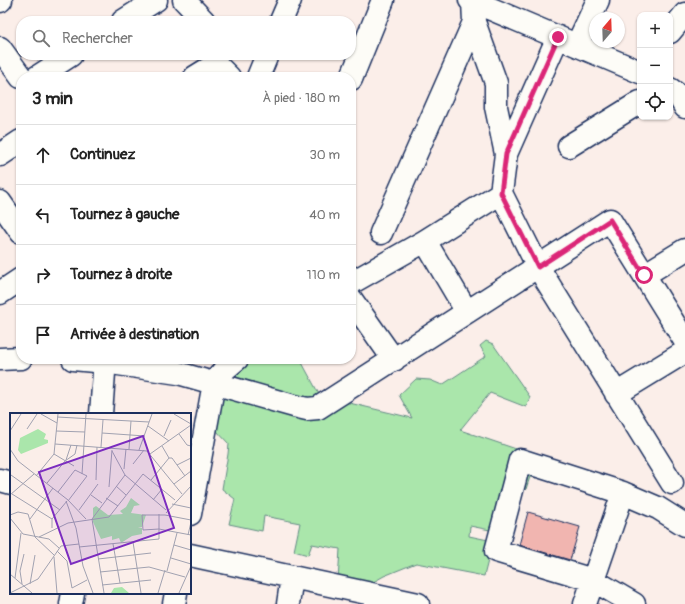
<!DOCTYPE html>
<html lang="fr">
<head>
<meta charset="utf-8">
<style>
  body { margin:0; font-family:Pangolin,sans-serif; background:#f2f2f2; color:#222 }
  .controls { position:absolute; right:12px; top:12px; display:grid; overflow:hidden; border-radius:8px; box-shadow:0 1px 3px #0004 }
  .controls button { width:36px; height:36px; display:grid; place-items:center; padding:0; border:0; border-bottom:1px solid #e0e0e0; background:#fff; color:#222; font:20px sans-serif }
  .compass { position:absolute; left:589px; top:12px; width:36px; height:36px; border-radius:50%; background:#fff; box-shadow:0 1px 3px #0004; rotate:19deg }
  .stop { position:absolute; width:12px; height:12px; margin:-9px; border:3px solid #db2777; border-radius:50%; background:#fff }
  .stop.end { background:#db2777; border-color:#fff; box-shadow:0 1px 4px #0008 }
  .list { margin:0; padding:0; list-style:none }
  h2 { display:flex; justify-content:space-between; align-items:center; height:52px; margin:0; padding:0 16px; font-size:17px }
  h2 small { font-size:13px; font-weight:400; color:#767676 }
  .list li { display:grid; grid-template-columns:26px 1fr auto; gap:12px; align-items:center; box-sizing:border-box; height:60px; padding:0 16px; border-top:1px solid #e0e0e0 }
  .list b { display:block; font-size:15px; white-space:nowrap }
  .list em { font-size:13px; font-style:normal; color:#767676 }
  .icon { flex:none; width:22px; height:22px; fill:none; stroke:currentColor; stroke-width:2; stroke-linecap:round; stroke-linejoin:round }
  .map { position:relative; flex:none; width:685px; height:604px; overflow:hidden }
  .search { position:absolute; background:#fff; box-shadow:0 1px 3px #0004; left:16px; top:16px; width:340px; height:44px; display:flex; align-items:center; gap:10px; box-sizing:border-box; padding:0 14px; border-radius:16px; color:#767676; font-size:15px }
  .panel { position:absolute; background:#fff; box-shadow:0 1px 3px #0004; left:16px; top:72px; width:340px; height:292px; border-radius:16px }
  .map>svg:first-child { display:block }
  .green { fill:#aae6ab; stroke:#628a84 }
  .building { fill:#f1b5b0; stroke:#1b2f5e }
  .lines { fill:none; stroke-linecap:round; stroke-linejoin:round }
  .minor-casing { stroke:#1b2f5e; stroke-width:25 }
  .minor { stroke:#fdfcf7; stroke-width:22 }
  .route { stroke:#db2777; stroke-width:5 }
  .inset-road { fill:none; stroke:#a1a2b1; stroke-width:1 }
  .view { fill:#7b2cbf; fill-opacity:0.15; stroke:#7b2cbf; stroke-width:2 }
  .inset-edge { fill:none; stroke:#1b2f5e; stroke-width:2 }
</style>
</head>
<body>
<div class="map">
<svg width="685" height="604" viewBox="0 0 685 604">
  <rect width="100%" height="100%" fill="#fbeee9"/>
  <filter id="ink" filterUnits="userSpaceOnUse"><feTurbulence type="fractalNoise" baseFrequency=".025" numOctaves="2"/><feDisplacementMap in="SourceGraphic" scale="8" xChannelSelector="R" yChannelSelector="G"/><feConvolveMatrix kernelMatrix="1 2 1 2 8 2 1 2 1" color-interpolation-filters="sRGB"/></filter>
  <g filter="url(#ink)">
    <path class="green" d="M486,341L493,344L530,397L526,407L490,393L460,430L531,454L542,473L536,478L530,477L526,489L518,497L495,531L470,526L469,536L493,541L484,576L416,563L384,576L368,585L338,581L340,549L312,544L308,555L294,551L300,523L264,516L262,531L229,524L235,499L222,489L228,454L229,444L215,429L224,359H300L320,396L412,418L399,395L416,379L430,380L442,385L486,356L480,346Z"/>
    <path class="building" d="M528,512L580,527L570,560L519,545Z"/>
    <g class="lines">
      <defs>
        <path id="minor" d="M184,0L204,21
          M470,0L640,72
          M0,1L1,0
          M123,21L156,0
          M281,21L290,0
          M474,22L496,83V107L506,154L501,193L538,267L672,483
          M670,32L685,14
          M577,45L598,0
          M0,48L21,77
          M37,77L71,55
          M195,77L216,64L229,77
          M258,77L267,55
          M351,79L383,0
          M670,89L678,95L685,107
          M569,146L640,102
          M506,154L558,37
          M0,155L21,141
          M0,202L21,232
          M381,233L474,22L473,1
          M425,241L467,312
          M644,275L685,250
          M351,283L425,241L501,193
          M0,293L21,279
          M351,299L394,360
          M0,359L21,358
          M73,359L105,362L178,373L294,406L307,409L318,408L610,220L685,341
          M616,394L685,352
          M101,414L105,359
          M0,480L11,483
          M190,514L214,383L223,371L237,359
          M190,555L418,604
          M71,604L73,593
          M174,604L176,593
          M288,604L292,577
          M585,604L623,493
          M634,604L593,580L496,551L520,460L623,493L658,508L685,525"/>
      </defs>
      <use href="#minor" class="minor-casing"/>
      <use href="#minor" class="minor"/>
    </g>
  </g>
  <g class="lines" filter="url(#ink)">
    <path class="route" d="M558,37L506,154L501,193L538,267L610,220L644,275"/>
  </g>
  <g transform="translate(10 413)">
    <rect width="181" height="181" fill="#fbeee9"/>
    <path d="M28,16L36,21L34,26L38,27V30L11,41L8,37L10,25ZM121,85L130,92L124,93L121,100L136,102L132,114H128L132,115V121L122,123L111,130L109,125L102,127V123L91,126L83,109V95L86,93L98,102L113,101L110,98L116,94ZM112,174L119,180H101L104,175Z" fill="#aae6ab"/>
    <path class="inset-road" d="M31,1L47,10M164,1L181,11M47,4L139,9M138,13L159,28M17,16L27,1M0,18L11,1M46,18L75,19M92,20L135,23M169,21L177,32L181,33M154,23L161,7M45,31L137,38L172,81M152,33L159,45M91,34L93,7M0,36L8,48L58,87L76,106M119,36L121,8M129,37L142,1M102,38L115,62L156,97M44,41L64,53M140,41L181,12M159,45H162L175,63M56,47L61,32M123,51L134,37M167,52L181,45M114,56L116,36M72,61L76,1M1,62L50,97M26,63L44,41L48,1M86,67L87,34M141,67L159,45M37,70L55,48L65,41L67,32M164,71L181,58M106,73L116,82M99,74L102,37M48,79L65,57L77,63L58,88M2,81L42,106M0,82L24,61M81,82L92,90M96,85L108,93M143,87L152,76M56,88L66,115L73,153L83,180M162,91L181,95M69,97L88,71M156,100L181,73M0,102L8,99L18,101L25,124L44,142M0,105L13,121L39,126L49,135M20,106L43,75M181,107L155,102H132L133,117L149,116L181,122M42,115V106L57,88M178,122L181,109M29,124L58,110L99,104L133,61L165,87M123,129L131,180M103,131L110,170M164,132L181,137M69,134L149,126V101M47,138L57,148L62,175L77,167M44,144L47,180M161,145L181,151M88,146L141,140M157,158L167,120M90,159L139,154L175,164M0,161L22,180M5,165L11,120M12,171L10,158L14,141M20,171L25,142M92,172L141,167M0,180L28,166L51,133L69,131M94,180L82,106L115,62M148,180L155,157M169,180L181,153"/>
    <path class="view" d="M133,23L164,115L61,151L29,59Z"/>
    <rect width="181" height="181" class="inset-edge"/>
  </g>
</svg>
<div class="controls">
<button>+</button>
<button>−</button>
<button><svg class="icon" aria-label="locate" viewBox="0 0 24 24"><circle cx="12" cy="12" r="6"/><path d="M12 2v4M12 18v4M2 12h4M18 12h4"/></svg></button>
</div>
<svg class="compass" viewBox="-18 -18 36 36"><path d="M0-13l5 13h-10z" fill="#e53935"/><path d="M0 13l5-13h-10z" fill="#767676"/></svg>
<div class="stop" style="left:644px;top:275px"></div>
<div class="stop end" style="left:558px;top:37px"></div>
<div class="search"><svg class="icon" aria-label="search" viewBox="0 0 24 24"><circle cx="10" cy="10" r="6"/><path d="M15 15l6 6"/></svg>Rechercher</div>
<section class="panel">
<h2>3 min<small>À pied · 180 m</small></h2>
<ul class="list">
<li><svg class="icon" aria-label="ahead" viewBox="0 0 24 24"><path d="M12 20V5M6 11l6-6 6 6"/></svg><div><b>Continuez</b></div><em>30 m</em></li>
<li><svg class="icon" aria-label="left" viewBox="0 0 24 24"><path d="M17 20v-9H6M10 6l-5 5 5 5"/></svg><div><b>Tournez à gauche</b></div><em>40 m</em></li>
<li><svg class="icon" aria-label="right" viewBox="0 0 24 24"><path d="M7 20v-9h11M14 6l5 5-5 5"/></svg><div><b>Tournez à droite</b></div><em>110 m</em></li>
<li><svg class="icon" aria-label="arrive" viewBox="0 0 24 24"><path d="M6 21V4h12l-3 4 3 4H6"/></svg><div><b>Arrivée à destination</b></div></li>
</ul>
</section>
</div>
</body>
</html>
